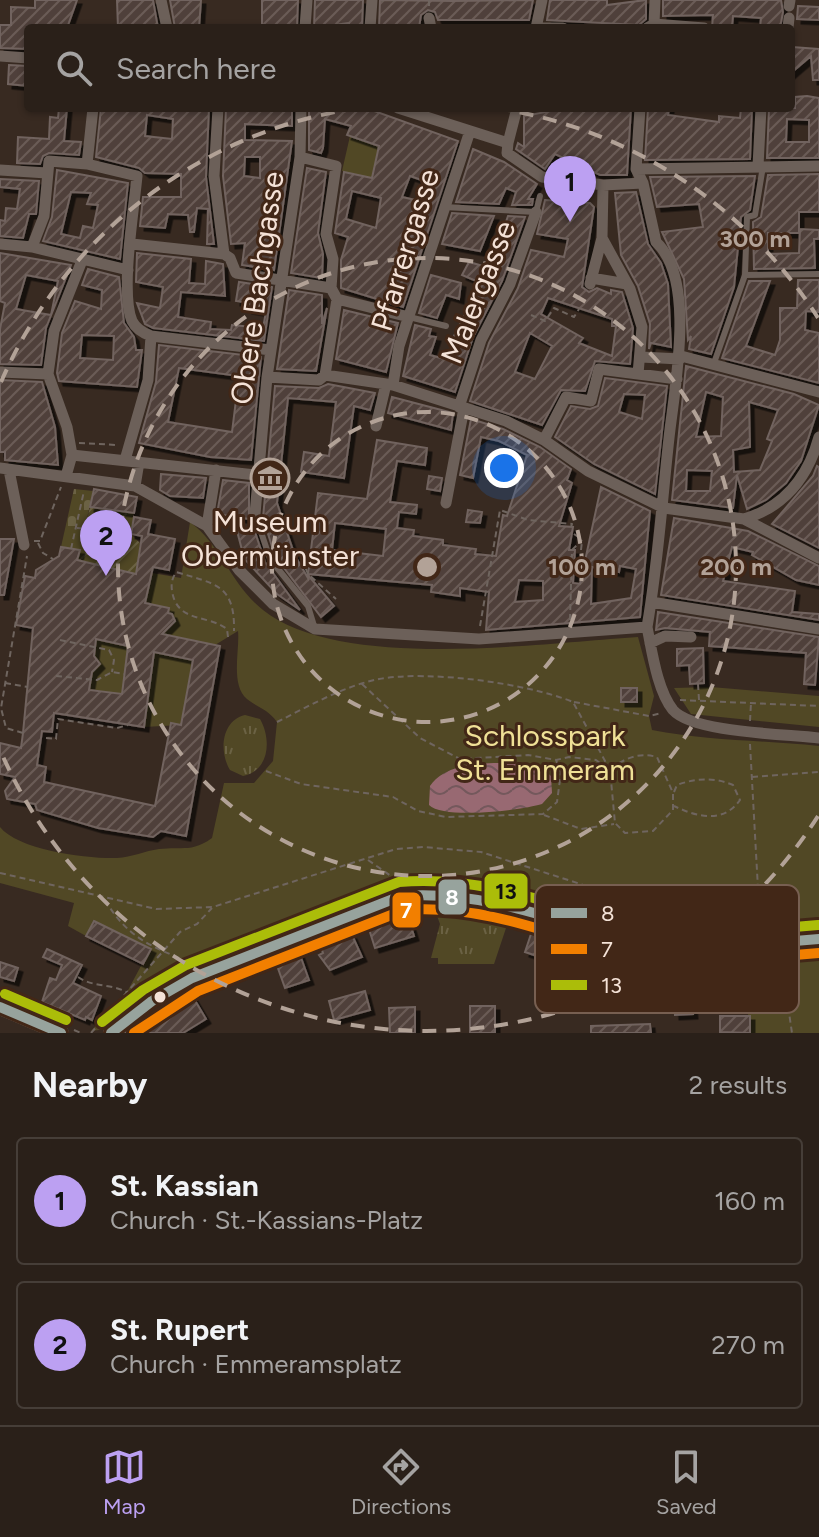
<!DOCTYPE html>
<html lang="en">
<head>
<meta charset="utf-8">
<style>
  body { margin:0; font-family:Figtree,sans-serif; background:#322822; color:#f1f3f6 }
  .you { position:absolute; left:504px; top:468px; width:28px; height:28px; margin:-20px; border:6px solid #fff; border-radius:50%; background:#1a73e8; box-shadow:0 0 0 12px #1a73e833 }
  .badge { display:grid; place-items:center; width:52px; height:52px; border-radius:50%; background:#bca0f2; color:#111; font-size:26px; font-weight:700 }
  .pin { position:absolute; translate:-50% -66px; filter:drop-shadow(0 2px 4px #0008) }
  .pin::after { content:''; position:absolute; top:42px; width:28px; height:24px; background:inherit; clip-path:polygon(0 0,100% 0,50% 100%) }
  .list { margin:0; padding:0; list-style:none }
  h2 { display:flex; justify-content:space-between; align-items:center; height:104px; margin:0; padding:0 32px; font-size:34px }
  h2 small { font-size:26px; font-weight:400; color:#a5a3a2 }
  .list li { display:grid; grid-template-columns:52px 1fr auto; gap:24px; align-items:center; box-sizing:border-box; height:128px; margin:0 16px 16px; padding:0 16px; border:2px solid #463e38; border-radius:8px }
  .list b { display:block; font-size:30px; white-space:nowrap }
  .list p { margin:0; font-size:26px; white-space:nowrap; color:#a5a3a2 }
  .list em { font-size:26px; font-style:normal; color:#a5a3a2 }
  .icon { flex:none; width:44px; height:44px; fill:none; stroke:currentColor; stroke-width:2; stroke-linecap:round; stroke-linejoin:round }
  .map { position:relative; flex:none; width:819px; height:1033px; overflow:hidden }
  .search { position:absolute; background:#2a2019; box-shadow:0 2px 6px #0004; left:24px; right:24px; top:24px; height:88px; display:flex; align-items:center; gap:20px; box-sizing:border-box; padding:0 28px; border-radius:8px; color:#a5a3a2; font-size:30px }
  .sheet { height:392px; background:#2a2019 }
  nav { display:flex; justify-content:space-around; align-items:center; box-sizing:border-box; height:112px; border-top:2px solid #463e38; background:#2a2019; font-size:22px; color:#a5a3a2 }
  nav a { display:grid; justify-items:center; gap:4px }
  nav .on { color:#bca0f2 }
  .map>svg:first-child { display:block }
  .grass { fill:url(#grass-tufts) }
  .cemetery { fill:url(#cemetery-stones) }
  .park { fill:#514825 }
  .garden { fill:url(#garden-furrows) }
  .water { fill:url(#water-waves) }
  .building { fill:url(#building-hatch); stroke:#71635e; stroke-width:2; fill-rule:evenodd; filter:url(#shadow) }
  .lines { fill:none; stroke-linecap:round; stroke-linejoin:round }
  .path { stroke:#6f655f; stroke-width:2; stroke-dasharray:6 4; stroke-linecap:butt }
  .lane { stroke:#6c6059; stroke-width:6 }
  .street { stroke:#6c6059; stroke-width:11 }
  .secondary { stroke:#6c6059; stroke-width:16 }
  .bus-1-casing { stroke:#422717; stroke-width:16 }
  .bus-2-casing { stroke:#422717; stroke-width:16 }
  .bus-3-casing { stroke:#422717; stroke-width:16 }
  .bus-1 { stroke:#97a39d; stroke-width:10 }
  .bus-2 { stroke:#f27f00; stroke-width:10 }
  .bus-3 { stroke:#abbd09; stroke-width:10 }
  .ring { fill:none; stroke:#b2a297; stroke-width:4; stroke-dasharray:14 10 }
  .bus-dot { fill:#f4e2d7; stroke:#422717; stroke-width:3 }
  .labels { text-anchor:middle; dominant-baseline:central; stroke-width:6; stroke-linejoin:round; paint-order:stroke }
  .street-label { font-size:30px; fill:#f4e2d7; stroke:#422717 }
  .poi-label { font-size:30px; fill:#f4e2d7; stroke:#422717 }
  .park-label { font-size:30px; fill:#efe096; stroke:#422717 }
  .key { fill:#422717; stroke:#775f51; stroke-width:2 }
  .key-label { font-size:22px; fill:#f4e2d7 }
  .centre { fill:#b2a297; stroke:#422717; stroke-width:4 }
  .ring-label { font-size:24px; text-anchor:middle; font-weight:bold; fill:#b2a297; stroke:#422717; stroke-width:6; stroke-linejoin:round; paint-order:stroke }
  .line-badge { stroke:#422717; stroke-width:3 }
  .badge-label { font-size:22px; text-anchor:middle; font-weight:bold; fill:#fff }
  .pale-badge-label { font-size:22px; text-anchor:middle; font-weight:bold; fill:#111 }
</style>
</head>
<body>
<div class="map">
<svg width="819" height="1033" viewBox="0 0 819 1033">
  <defs>
    <pattern id="grass-tufts" width="24" height="20" patternUnits="userSpaceOnUse" patternTransform="scale(2)"><rect width="24" height="20" fill="#514825"/><path d="M3 7l-1-3M5 7V3M7 7l1-3M15 17l-1-3M17 17v-4M19 17l1-3" fill="none" stroke="#6b6244"/></pattern>
    <pattern id="cemetery-stones" width="16" height="16" patternUnits="userSpaceOnUse" patternTransform="scale(2)"><rect width="16" height="16" fill="#514825"/><path d="M2 7V4a2 2 0 0 1 4 0v3zM10 15v-3a2 2 0 0 1 4 0v3z" fill="#6b6244"/></pattern>
    <pattern id="garden-furrows" width="10" height="10" patternUnits="userSpaceOnUse" patternTransform="scale(2)"><rect width="10" height="10" fill="#514825"/><path d="M-1 1l2-2M0 10L10 0M9 11l2-2" fill="none" stroke="#6b6244"/></pattern>
    <pattern id="water-waves" width="16" height="10" patternUnits="userSpaceOnUse" patternTransform="scale(2)"><rect width="16" height="10" fill="#986972"/><path d="M0 5q4-4 8 0t8 0" fill="none" stroke="#74585c"/></pattern>
    <pattern id="building-hatch" width="6" height="6" patternUnits="userSpaceOnUse" patternTransform="scale(2)"><rect width="6" height="6" fill="#50413b"/><path d="M-1 1l2-2M0 6l6-6M5 7l2-2" fill="none" stroke="#6a5c57"/></pattern>
    <filter id="shadow"><feDropShadow dx="4.5" dy="4.5" stdDeviation="0" flood-color="#0009"/></filter>
  </defs>
  <rect width="100%" height="100%" fill="#382a21"/>
  <path class="grass" d="M245,715L260,719C272,740 269,771 243,776L230,770C219,752 221,721 245,715Z
    M432,902L474,904L511,913L494,964H438V958H431L440,924Z"/>
  <path class="cemetery" d="M74,489L93,491L80,550L61,547Z"/>
  <path class="park" d="M350,136L379,146L372,178L342,171Z
    M190,522C221,545 232,586 263,610C341,672 541,643 638,637L654,696L649,716L652,730C707,741 763,740 819,746V929C764,934 702,948 647,939C555,923 498,872 397,891L177,972L99,1030L91,1031L127,992L150,949L94,921L86,936L68,926L74,903L0,883V827C18,850 87,859 117,858C132,857 145,851 159,849C183,846 191,853 212,838L224,783H254L273,761L277,722C268,709 258,708 247,699C230,685 240,650 238,631L215,645L161,634L163,629L168,630L174,623L171,614L146,602L152,573L181,578Z
    M61,632L128,646L122,694L55,686L100,664Z
    M154,652L193,660L181,725L144,727Z
    M711,687L819,696V727L691,714L674,688Z
    M819,948V1033H750L742,956Z"/>
  <path class="garden" d="M90,507L134,513L131,534L140,543L136,574L77,560Z"/>
  <path class="water" d="M538,764L551,776L552,793L542,804C522,810 444,820 429,805L430,786C451,756 507,764 538,764Z"/>
  <path class="building" d="M35,0H77L67,28H28V49L0,48V25H11V7L35,8Z
    M117,0H153L158,28H118Z
    M170,0H201L199,28H175Z
    M262,0H298L297,28L262,25Z
    M315,0H363L362,28H349V23L314,28Z
    M380,0L453,1L533,0L529,20H438L435,12L428,10L421,15L419,28H379Z
    M550,0H607V5L646,0V19L639,25L547,20Z
    M663,0H781L783,12L780,28H760L761,18L733,16L732,28H712L713,15L663,16Z
    M798,6L819,7V20L797,19Z
    M792,47L819,49V80H813L811,56L791,73Z
    M9,65L28,66V86L8,84Z
    M807,96L819,98V158H767L769,108H795V97ZM787,119L809,120V142H786Z
    M59,108H67L64,141L81,142L79,155L49,153L43,156L40,164L17,163L18,137L49,139L50,117L58,118Z
    M101,108H209L206,177L214,244H207L208,209L197,208L194,232H190L188,215L168,214L165,228L140,226L143,197H181V174L145,173L139,168L96,157ZM147,115L173,119L172,139L145,136Z
    M226,108H292V126L245,124V140L292,141L274,270L242,265L245,243L231,244L223,176ZM245,157H260V178L244,176Z
    M309,108H366L458,141L403,307L341,288V260L348,237L335,233L344,172L372,178L379,146L347,135L351,126L325,119L323,148L321,153L309,150ZM410,176L430,183L425,202L402,197ZM352,191L381,198L376,228L346,219Z
    M551,108H631L627,175H600L555,154L545,169L516,149L518,143L524,147V116L551,111Z
    M648,108H669L668,115L719,122V116L740,118L741,108H752L750,159L645,160Z
    M473,149L504,162L537,184L528,199H533L532,205H512L516,192L506,188L499,204L456,202Z
    M307,168L326,172L318,233L323,254L322,278L291,273Z
    M57,170L128,183L120,259L43,241L52,217ZM71,192L91,193L87,204L98,205L93,228L83,226L80,238L61,234Z
    M819,174V212H799V233H768V254L799,253L800,229L819,230V239H814L815,268L754,269L753,222L761,217L768,175Z
    M755,176L750,210L741,217L734,287L711,354L689,349L691,336L688,340L684,279L662,232L703,227L699,204L657,207L650,177Z
    M0,179L39,181L36,214H29L23,238L0,236V220L5,221L6,208L17,209L20,189L0,187Z
    M636,192L648,244L661,263L668,284L671,347L651,343L649,349L650,324L638,286L621,255L615,193Z
    M545,200L590,203L594,207L582,287L589,292L597,288L611,294V290L622,292L633,328L630,364L595,361L585,391L561,390L542,425L470,401L489,343L518,288L531,250L564,257L568,239L537,234ZM548,298L612,319V326H616L612,356L579,343L583,338L541,314ZM530,333L552,346L535,379L515,372Z
    M452,213L494,216L480,251L442,244Z
    M508,216L525,217L502,281L473,337L455,392L403,376L415,325L431,329L429,336L436,337L430,355L452,361L456,346L450,344L481,283L462,275L469,262L490,268Z
    M0,253L71,265L46,328L41,365L0,364V329L5,303L0,301ZM26,275L58,281L51,315L16,309Z
    M137,253L191,259L189,283L205,284L206,261L223,264L225,296L181,292L178,317L211,322L210,329L231,330L232,325L263,328L266,312L248,309L249,303L236,301L239,282L272,287L264,341L153,328L145,324L137,303L160,308L163,287L136,282Z
    M88,269L119,277L124,323L134,337L136,350H142L137,387L59,381L57,373L62,333L75,301L101,309L102,290L82,285ZM82,335L114,336L113,360L80,358Z
    M431,275L461,283L459,299L446,295L437,318L419,313Z
    M798,280H819V312L806,311L805,330L819,333V383L722,358L749,281H770L746,346L775,355L780,340V308H797Z
    M289,290L322,295V324L327,308L316,371L277,369Z
    M344,310L398,323L386,372L336,359Z
    M159,345L261,357L251,460L210,457L139,443L156,382ZM179,368L239,376L232,432L168,422Z
    M686,366L794,394L819,405L801,461L786,483L766,500L747,509L737,475L733,508L672,500ZM706,392L723,397L721,436L696,437ZM749,402L778,410L767,439L772,441L760,470L734,472L733,450L750,447ZM687,470L712,471L710,491H686Z
    M605,378L667,386L655,494L594,464L555,437L571,406L590,409L598,406ZM624,394L645,395L642,419L619,412Z
    M0,380L42,382L55,427L58,465L5,460V452H0Z
    M328,384L375,393L370,410L354,406L344,478L301,472L304,452L329,456L336,402L288,398L277,503L295,556L308,578V575L334,606L321,617L275,556L263,518L275,386L319,388Z
    M392,397L453,413L451,430L388,413Z
    M471,419L503,429L540,447L571,469L567,480L572,483L559,526L573,527L569,550H575L573,583L580,584L601,487L650,511L640,617L486,630L489,592L460,588V596L431,592L432,585L308,574L318,493L367,499L377,440L427,448L425,465L397,461L390,502L417,505L416,514L399,512L397,528L414,530L413,536L443,540V545L476,549L475,554L496,556L503,515L507,516L527,455L499,441L481,437L473,478L460,475ZM335,523L386,529L383,556L332,550ZM620,566L636,569L631,598L591,604L592,567L619,572ZM519,580L543,581V600L515,602Z
    M817,466L819,467V548L772,524L813,476Z
    M161,474L206,478L203,498L170,496L160,490Z
    M429,476L442,478L440,491L427,489Z
    M223,480L249,483V519L217,514Z
    M94,489L137,497L134,513L90,507Z
    M468,510L482,512L480,523L466,522Z
    M134,517L151,520L148,534L175,539L169,570L153,567L145,603L169,608L168,613L172,614L175,621L162,634L220,646L186,836L161,831L153,837L98,828L37,810L35,804L7,799L5,791L15,777L0,774V743L21,748L23,733L33,628L16,625L25,576L35,578L36,570L59,556L61,547L80,550L77,560L136,574L142,536L131,534ZM96,639L128,646L122,694L89,690L92,672L100,664L94,656ZM154,652L193,660L181,725L171,723L155,806L44,782L46,767L37,765L42,731L52,732L54,713L144,727Z
    M674,518L748,531L819,566V585L796,580L752,555L753,552L732,547L723,581L795,591L792,612L819,614V620L661,595Z
    M253,526L265,562L300,610L277,594L238,552L242,550L237,531Z
    M0,539H14L4,595H0Z
    M658,612L819,637L815,685L804,684L806,653L709,646L710,632L665,628L656,630Z
    M703,648L704,683L690,684L689,665L677,666V649Z
    M621,688H637V702H621Z
    M407,913L414,936L375,948L368,926Z
    M94,921L151,949L143,964L86,936Z
    M533,928L560,937L552,961L525,952Z
    M352,935L362,957L330,970L319,955L323,953L321,947Z
    M47,949L82,965L73,983L101,996L92,1020L86,1017L85,1020L42,1002L50,978L56,980L62,965L43,957Z
    M299,952L309,980L285,988L275,960Z
    M0,962L18,968L14,981L0,977Z
    M688,963L693,1014L675,1015L673,988L656,989L654,965Z
    M365,991L370,1010L334,1020L329,1001Z
    M193,997L206,1019L183,1033H149L145,1025Z
    M470,1006H495V1033H470Z
    M415,1007V1033H390L389,1008Z
    M720,1016H750V1033L720,1032Z
    M650,1024L651,1033H591V1026Z"/>
  <g class="lines">
    <path class="path" d="M429,0V8
      M531,315L545,321L554,308L574,317L579,309
      M79,443L117,445
      M77,528L107,530L115,511
      M574,534L581,539
      M34,541H40L61,487
      M38,543L43,553L53,559
      M71,549L84,491
      M581,550L582,541
      M302,559L308,574L336,599
      M570,620L572,550L582,540
      M480,626L500,510L528,520L572,524L571,527
      M228,637L227,629C207,614 177,623 172,591C171,583 172,579 176,572C215,584 235,584 234,631
      M60,640L109,650L114,660L112,672
      M56,676L97,680L112,672L124,674
      M5,683L28,687
      M362,684L420,738L460,759L528,755L556,760L569,757L596,760L609,770
      M698,684L699,700
      M680,700L819,706
      M574,702L649,716L662,713
      M750,721L751,703
      M277,722C309,706 344,686 379,679C429,670 526,683 573,702L610,770L615,823L625,833L653,831L673,810V793L657,757C639,752 624,758 610,770
      M23,733L6,728L1,708L27,556
      M46,738L56,739L58,719L117,728L128,725
      M750,744L758,889L757,933
      M266,771L301,784L393,797L418,811L446,817L543,814L557,802L561,772L556,760
      M752,777L819,772
      M674,792L677,785C696,778 714,777 733,785L740,800C723,824 697,817 674,806
      M544,815L581,829L614,824
      M368,860L401,883C483,868 565,908 643,927L670,930L759,924
      M0,873L156,909L213,907L396,849L423,847L481,852L624,898H675L758,889
      M676,899L697,925
      M105,900C129,940 153,947 194,964
      M601,917L608,897
      M759,955L787,999L792,1033
      M78,977C94,988 112,983 128,993
      M547,989L561,978L557,963L567,935
      M74,1030L81,1033
      M91,1033L180,932L197,924L212,908"/>
    <path class="lane" d="M444,207L536,212L540,196
      M745,275L819,274
      M409,317L446,326
      M714,363L745,275L747,217L755,215L763,166
      M255,514L270,559L308,606L315,629"/>
    <path class="street" d="M161,0L167,28
      M789,6L790,0
      M429,18L431,28
      M654,24L655,0
      M305,28L307,0
      M370,28L372,0
      M536,28L542,0
      M542,28H563
      M647,28L654,24L704,28
      M788,28L789,18
      M0,56L28,58
      M218,108L214,176L224,254
      M398,108L508,143L517,108
      M508,143L507,153L542,177L603,185L643,183
      M300,157L336,166L326,234L333,259L331,288
      M87,164L93,108
      M758,166L761,108
      M636,169L643,183L656,242C697,280 674,389 669,438C662,501 658,564 647,627
      M636,169L819,166
      M636,169L640,108
      M0,170L47,173
      M603,185L602,238L630,289L642,327L638,374
      M0,244L32,247L128,270
      M132,244L224,254L230,258L236,273L331,288L337,299L409,317
      M32,247L44,216L49,161L87,164L137,176C134,209 120,293 132,321C136,329 143,333 151,336L148,380L125,460
      M591,278L627,284
      M590,284L602,238
      M151,336L271,350
      M681,356L819,392
      M641,357L680,359
      M0,372L48,374
      M325,375L337,299
      M267,377L319,380L325,375L393,385L506,421L544,440L588,471L664,508L744,519L819,558
      M393,385L399,346L470,131
      M459,407L481,340L510,284L536,212
      M376,426L386,384
      M544,440L566,397L591,401L599,369L677,379
      M72,455L256,475
      M0,468L135,486L207,526L239,570L273,604L315,629L479,639L647,627C652,651 657,690 673,710C693,733 787,734 819,738
      M9,470L24,545
      M66,476L72,455L67,427L48,374L54,331L83,258
      M135,486L139,462
      M446,503L464,408
      M255,514L267,377L300,157L301,108
      M744,519C784,507 808,477 819,437
      M207,526L216,470
      M651,602L819,629
      M650,643L665,636L691,637
      M131,1033L126,1022L152,1001L192,978L401,896C490,882 570,930 655,949L675,951L819,939"/>
    <path class="secondary" d="M0,1007L61,1033
      M111,1033L126,1022"/>
    <defs>
      <path id="bus-1" d="M0,1007L61,1033
        M111,1033L152,1001L192,978L401,896C491,889 570,927 655,949L675,951L819,939"/>
      <path id="bus-2" d="M134,1033L198,991L404,910C493,903 569,943 654,963L676,965L819,953"/>
      <path id="bus-3" d="M5,994L66,1020
        M102,1022L143,990L186,965L399,882C491,874 570,912 657,935L675,937L818,925"/>
    </defs>
    <use href="#bus-1" class="bus-1-casing"/>
    <use href="#bus-2" class="bus-2-casing"/>
    <use href="#bus-3" class="bus-3-casing"/>
    <use href="#bus-1" class="bus-1"/>
    <use href="#bus-2" class="bus-2"/>
    <use href="#bus-3" class="bus-3"/>
  </g>
  <g class="ring">
    <circle cx="427" cy="567" r="155"/>
    <circle cx="427" cy="567" r="309"/>
    <path d="M818 816A464 464 0 0 1 1 752M1 382A464 464 0 0 1 358 108M496 108A464 464 0 0 1 818 318"/>
  </g>
  <defs>
    <symbol id="museum-ring" viewBox="-11 -11 22 22"><circle r="9.5" fill="#422717" stroke="#b2a297" stroke-width="1.5"/><path d="M0-6L6-3V-2H-6V-3ZM-5-1h2V3h-2ZM-1-1h2V3h-2ZM3-1h2V3H3ZM-6 4H6V6H-6Z" fill="#b2a297"/></symbol>
  </defs>
  <g fill-rule="evenodd">
    <use href="#museum-ring" x="248" y="456" width="44" height="44"/>
  </g>
  <circle class="bus-dot" cx="160" cy="997" r="7"/>
  <g class="labels">
    <g class="street-label">
      <text transform="translate(405 250) rotate(-73)">Pfarrergasse</text>
      <text transform="translate(257 288) rotate(-82)">Obere Bachgasse</text>
      <text transform="translate(478 292) rotate(-68)">Malergasse</text>
    </g>
    <g class="poi-label">
      <text x="270" y="521">Museum<tspan x="270" dy="34">Obermünster</tspan></text>
    </g>
    <g class="park-label">
      <text x="545" y="735">Schlosspark<tspan x="545" dy="34">St. Emmeram</tspan></text>
    </g>
  </g>
  <rect x="535" y="885" width="264" height="128" rx="12" class="key"/>
  <rect x="551" y="908" width="36" height="10" fill="#97a39d"/>
  <rect x="551" y="944" width="36" height="10" fill="#f27f00"/>
  <rect x="551" y="980" width="36" height="10" fill="#abbd09"/>
  <g class="key-label">
    <text x="601" y="921">8</text>
    <text x="601" y="957">7</text>
    <text x="601" y="993">13</text>
  </g>
  <circle cx="427" cy="567" r="12" class="centre"/>
  <g class="ring-label">
    <text x="755" y="247">300 m</text>
    <text x="582" y="575">100 m</text>
    <text x="736" y="575">200 m</text>
  </g>
  <g class="line-badge">
    <rect x="483" y="872" width="46" height="38" rx="8" fill="#abbd09"/>
    <rect x="437" y="878" width="31" height="38" rx="8" fill="#97a39d"/>
    <rect x="391" y="891" width="31" height="38" rx="8" fill="#f27f00"/>
  </g>
  <g class="badge-label">
    <text x="452" y="905">8</text>
    <text x="406" y="918">7</text>
  </g>
  <g class="pale-badge-label">
    <text x="506" y="899">13</text>
  </g>
</svg>
<div class="you"></div>
<div class="pin badge" style="left:570px;top:222px">1</div>
<div class="pin badge" style="left:106px;top:576px">2</div>
<div class="search"><svg class="icon" aria-label="search" viewBox="0 0 24 24"><circle cx="10" cy="10" r="6"/><path d="M15 15l6 6"/></svg>Search here</div>
</div>
<section class="sheet">
<h2>Nearby<small>2 results</small></h2>
<ul class="list">
<li><span class="badge">1</span><div><b>St. Kassian</b><p>Church · St.-Kassians-Platz</p></div><em>160 m</em></li>
<li><span class="badge">2</span><div><b>St. Rupert</b><p>Church · Emmeramsplatz</p></div><em>270 m</em></li>
</ul>
</section>
<nav>
<a class="on"><svg class="icon" aria-label="map" viewBox="0 0 24 24"><path d="M3 6l6-2 6 2 6-2v14l-6 2-6-2-6 2zM9 4v14M15 6v14"/></svg>Map</a>
<a><svg class="icon" aria-label="directions" viewBox="0 0 24 24"><path d="M12 3l9 9-9 9-9-9zM9 14v-3h6M13 9l2 2-2 2"/></svg>Directions</a>
<a><svg class="icon" aria-label="saved" viewBox="0 0 24 24"><path d="M7 4h10v16l-5-4-5 4z"/></svg>Saved</a>
</nav>
</body>
</html>
